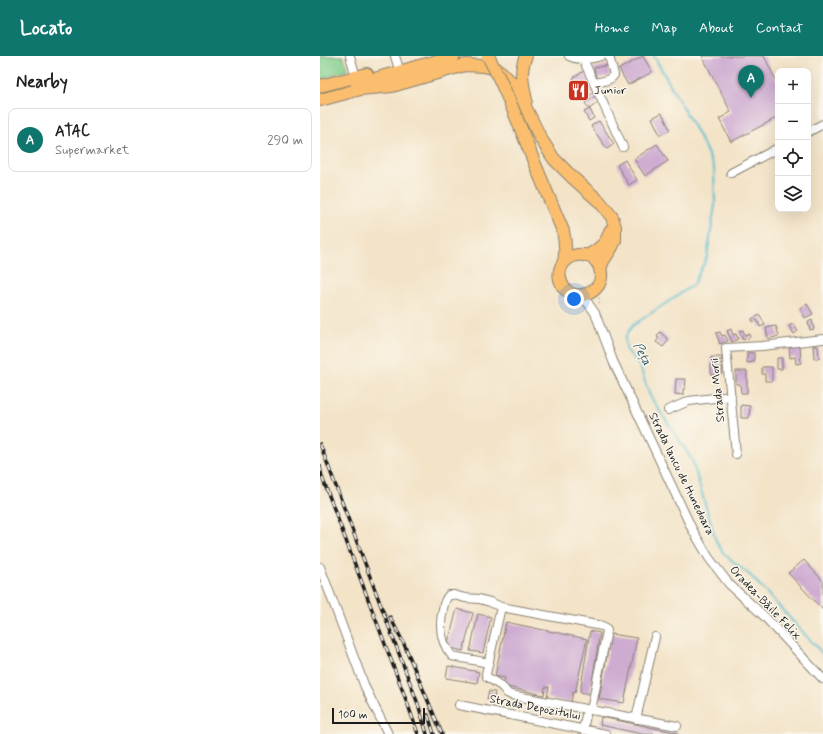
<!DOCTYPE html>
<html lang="en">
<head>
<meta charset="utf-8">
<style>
  body { margin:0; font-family:Mynerve,sans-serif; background:#f2f2f2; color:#222 }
  .controls { position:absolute; right:12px; top:12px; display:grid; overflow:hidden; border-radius:8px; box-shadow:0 4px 16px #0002 }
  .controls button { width:36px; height:36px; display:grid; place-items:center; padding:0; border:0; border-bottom:1px solid #e0e0e0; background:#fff; color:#222; font:20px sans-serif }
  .scale { position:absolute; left:12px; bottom:10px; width:93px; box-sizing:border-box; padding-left:4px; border:2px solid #1c1c1c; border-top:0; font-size:11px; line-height:14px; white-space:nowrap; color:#1c1c1c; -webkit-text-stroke:3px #fbf7ec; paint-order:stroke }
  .you { position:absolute; left:254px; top:243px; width:14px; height:14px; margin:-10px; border:3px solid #fff; border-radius:50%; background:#1a73e8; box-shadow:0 0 0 6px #1a73e833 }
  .badge { display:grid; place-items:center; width:26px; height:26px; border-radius:50%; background:#0f766e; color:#fff; font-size:13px; font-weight:700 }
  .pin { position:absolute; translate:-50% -33px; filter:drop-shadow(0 1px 2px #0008) }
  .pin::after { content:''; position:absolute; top:21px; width:14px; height:12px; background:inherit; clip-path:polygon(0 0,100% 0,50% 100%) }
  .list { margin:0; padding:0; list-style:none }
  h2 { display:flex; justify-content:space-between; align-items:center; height:52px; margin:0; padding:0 16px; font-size:17px }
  h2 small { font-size:13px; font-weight:400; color:#767676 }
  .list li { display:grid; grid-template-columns:26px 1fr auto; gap:12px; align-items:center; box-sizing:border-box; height:64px; margin:0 8px 8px; padding:0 8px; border:1px solid #e0e0e0; border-radius:8px }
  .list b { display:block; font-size:15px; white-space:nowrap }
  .list p { margin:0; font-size:13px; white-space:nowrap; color:#767676 }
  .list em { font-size:13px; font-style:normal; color:#767676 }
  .icon { flex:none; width:22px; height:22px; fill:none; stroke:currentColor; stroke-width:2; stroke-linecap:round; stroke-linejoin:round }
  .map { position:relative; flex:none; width:503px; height:678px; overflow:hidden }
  header { display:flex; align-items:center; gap:24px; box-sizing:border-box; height:56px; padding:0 20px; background:#0f766e; color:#fff }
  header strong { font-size:19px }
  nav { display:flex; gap:22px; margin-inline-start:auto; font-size:14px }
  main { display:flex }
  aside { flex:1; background:#fff }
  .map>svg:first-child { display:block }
  .green { fill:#84cf8d; stroke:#507654 }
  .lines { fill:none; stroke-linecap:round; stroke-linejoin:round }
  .stream { stroke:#53bdcf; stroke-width:2 }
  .building { fill:#ceabd1 }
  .minor-casing { stroke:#888072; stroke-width:10 }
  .highway-casing { stroke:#888072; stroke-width:14 }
  .path { stroke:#888072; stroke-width:1; stroke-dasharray:1 3; stroke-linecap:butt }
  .minor { stroke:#fff; stroke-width:8 }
  .highway { stroke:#fabe6e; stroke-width:12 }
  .rail-casing { stroke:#1c1c1c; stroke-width:3.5 }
  .rail { stroke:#fbf7ec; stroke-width:2; stroke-dasharray:6; stroke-linecap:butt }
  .highway-bridge-casing { stroke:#888072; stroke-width:14; stroke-linecap:butt }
  .highway-bridge { stroke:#fabe6e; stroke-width:12 }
  .labels { text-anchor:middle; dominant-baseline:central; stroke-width:3; stroke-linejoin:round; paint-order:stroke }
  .poi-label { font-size:12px; fill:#1c1c1c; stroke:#fbf7ec; text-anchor:start }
  .street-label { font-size:12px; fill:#1c1c1c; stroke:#fbf7ec }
  .water-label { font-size:13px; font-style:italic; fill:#325c64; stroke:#fbf7ec }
</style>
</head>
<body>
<header>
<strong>Locato</strong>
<nav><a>Home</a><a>Map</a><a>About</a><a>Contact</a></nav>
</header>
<main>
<aside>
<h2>Nearby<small></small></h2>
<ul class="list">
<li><span class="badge">A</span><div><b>ATAC</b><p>Supermarket</p></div><em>290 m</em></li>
</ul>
</aside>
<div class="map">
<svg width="503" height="678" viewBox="0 0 503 678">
  <rect width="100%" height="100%" fill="#fbf7ec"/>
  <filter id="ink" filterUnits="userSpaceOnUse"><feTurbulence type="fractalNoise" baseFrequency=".025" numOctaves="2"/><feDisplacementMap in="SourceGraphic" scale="8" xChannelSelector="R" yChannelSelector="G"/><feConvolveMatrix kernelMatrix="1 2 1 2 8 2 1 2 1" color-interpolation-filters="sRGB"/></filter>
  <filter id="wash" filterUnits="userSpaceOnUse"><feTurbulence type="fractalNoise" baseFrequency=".012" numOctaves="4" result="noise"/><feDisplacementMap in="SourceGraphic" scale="16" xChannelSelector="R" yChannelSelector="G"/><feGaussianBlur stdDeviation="0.9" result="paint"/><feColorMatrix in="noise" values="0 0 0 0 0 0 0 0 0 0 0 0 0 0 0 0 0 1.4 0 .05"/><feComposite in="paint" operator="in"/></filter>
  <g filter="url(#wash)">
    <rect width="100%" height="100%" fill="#f3e3c7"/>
    <path class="green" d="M0,0H23L28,14L0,24Z"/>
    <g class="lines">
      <path class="stream" d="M334,0L381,84L394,111L395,149L387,201L373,229L312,270L305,281L306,293L320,311L330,340L372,404L396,485L404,498L431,520L503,598"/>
    </g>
    <g id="blocks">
      <path class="building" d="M323,0L332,16L308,29L299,13Z
        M382,0H444L458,28V61L411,86L399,63L411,56Z
        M288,9L290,20L276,22L274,12Z
        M264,15L275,36L265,42L253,22Z
        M277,39L280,45L269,53L265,47Z
        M270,53L274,62L269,65L264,56Z
        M342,57L350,74L340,79L332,62Z
        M279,65L294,88L287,93L271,70Z
        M337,88L348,105L325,120L314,103Z
        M305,104L317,124L309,129L297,109Z
        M487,248L493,258L485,262L480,252Z
        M440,259L445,269L440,271L437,264L433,266L432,263Z
        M492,264L494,273L490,274L488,266Z
        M473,268L478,275L474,278L469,270Z
        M456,270L459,280L448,283L446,272Z
        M411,273L413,279L416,278L418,283L412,286L407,275Z
        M423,274L425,279L429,278L430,281L423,284L419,275Z
        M340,276L349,284L343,291L336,286L339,282L337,281Z
        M400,276L402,280L405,279L408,285L400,288L396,277Z
        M480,290L481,307L476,308L475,301L470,302L469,291Z
        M493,290H498L499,302L494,303Z
        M427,297H434V306L427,307Z
        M391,301H402V304L398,305V308L402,307V318L391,319Z
        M457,302H462V313H457Z
        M442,311H452V325H445V318H442Z
        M416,315H427V337H421L420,328H416Z
        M356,323H366L365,333H363V339L355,338Z
        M421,349L430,350L429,362H421Z
        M484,504L503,525V554L468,517Z
        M137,553L153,557L143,595L127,591Z
        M158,558L171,561L163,597L150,595Z
        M186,566L267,583L255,637L253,636L251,647L227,642L229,631H225L224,639L183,630L185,622L175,620Z
        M270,575L280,577L270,638L260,636Z
        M291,578L317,582L304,647L279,643Z
        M128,610L159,616L157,627L126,622Z
        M169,635L175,636L174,644L167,643Z
        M281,661L358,677L357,678H322L280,669Z"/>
    </g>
  </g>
  <g filter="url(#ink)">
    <use href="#blocks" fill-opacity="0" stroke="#888072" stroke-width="1"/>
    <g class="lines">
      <defs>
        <path id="minor" d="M30,0L36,21
          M75,0L78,10
          M249,0C259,5 271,3 281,0
          M263,3L303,91
          M274,27C280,26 290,25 294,19L289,0
          M488,76L503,68
          M411,117L458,92
          M259,240L268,247L275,257L293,305L372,473L389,502L409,528L445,561L503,623
          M348,354L369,345L411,340
          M416,398L406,292L442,290L503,283
          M0,511L45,631L68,678
          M169,607L132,600C120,586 119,570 123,553C124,547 125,543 129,539H134L145,542L159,543L170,546L181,551
          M139,649L286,678
          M271,654L287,575L286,572L282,570L181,551L166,618L167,621L181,630L184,633L187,637L191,639L357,670
          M316,663L335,581
          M263,674L267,654"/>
        <path id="highway" d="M206,0C199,15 203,29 206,44
          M37,28L134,0
          M0,30L47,18
          M40,33L72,30L145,9L163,10L177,13L181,16L192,27L198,36L221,83L234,103L253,122L280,146L292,161L295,171V184L292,191L283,205L280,213
          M0,44L48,31
          M214,106L243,175C245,184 246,196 244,206C243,208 242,209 241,211C238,218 240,226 244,232C256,247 283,237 281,217C279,198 257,193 244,206
          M267,200C278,194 287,188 290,175"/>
      </defs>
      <use href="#minor" class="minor-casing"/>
      <use href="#highway" class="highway-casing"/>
      <path class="path" d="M279,242L280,250"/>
      <use href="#minor" class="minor"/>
      <use href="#highway" class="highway"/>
      <defs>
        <path id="rail" d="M0,388L98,648L107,678
          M0,410L2,421L88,649L98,678
          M70,561L84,588L122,678
          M108,659L114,678"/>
      </defs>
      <use href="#rail" class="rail-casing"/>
      <use href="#rail" class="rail"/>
      <defs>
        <path id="highway-bridge" d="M168,0C186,34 200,70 214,106"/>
      </defs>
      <use href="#highway-bridge" class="highway-bridge-casing"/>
      <use href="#highway-bridge" class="highway-bridge"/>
    </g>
  </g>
  <defs>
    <symbol id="restaurant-square" viewBox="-11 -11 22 22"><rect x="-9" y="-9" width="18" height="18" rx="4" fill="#c8321e" stroke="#fbf7ec"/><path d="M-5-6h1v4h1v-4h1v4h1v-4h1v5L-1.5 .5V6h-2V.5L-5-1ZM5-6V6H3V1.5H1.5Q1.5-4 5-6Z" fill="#fff"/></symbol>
  </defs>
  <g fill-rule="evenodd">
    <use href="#restaurant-square" x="246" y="22" width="25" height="25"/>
  </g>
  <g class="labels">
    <g class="poi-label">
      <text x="274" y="35">Junior</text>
    </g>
    <g class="street-label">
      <text transform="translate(398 334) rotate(-96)">Strada Morii</text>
      <text transform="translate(361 418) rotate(64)">Strada Iancu de Hunedoara</text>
      <text transform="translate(445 547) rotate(46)">Oradea-Băile Felix</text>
      <text transform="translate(215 652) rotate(11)">Strada Depozitului</text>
    </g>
    <g class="water-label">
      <text transform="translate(322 298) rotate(62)">Peța</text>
    </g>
  </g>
</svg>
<div class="controls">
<button>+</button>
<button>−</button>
<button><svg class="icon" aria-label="locate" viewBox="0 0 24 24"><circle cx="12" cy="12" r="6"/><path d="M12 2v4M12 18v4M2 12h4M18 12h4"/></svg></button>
<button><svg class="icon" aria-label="layers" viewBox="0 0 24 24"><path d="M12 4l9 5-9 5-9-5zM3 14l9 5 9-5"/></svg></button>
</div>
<div class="scale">100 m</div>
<div class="you"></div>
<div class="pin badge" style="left:431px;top:42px">A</div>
</div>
</main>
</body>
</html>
